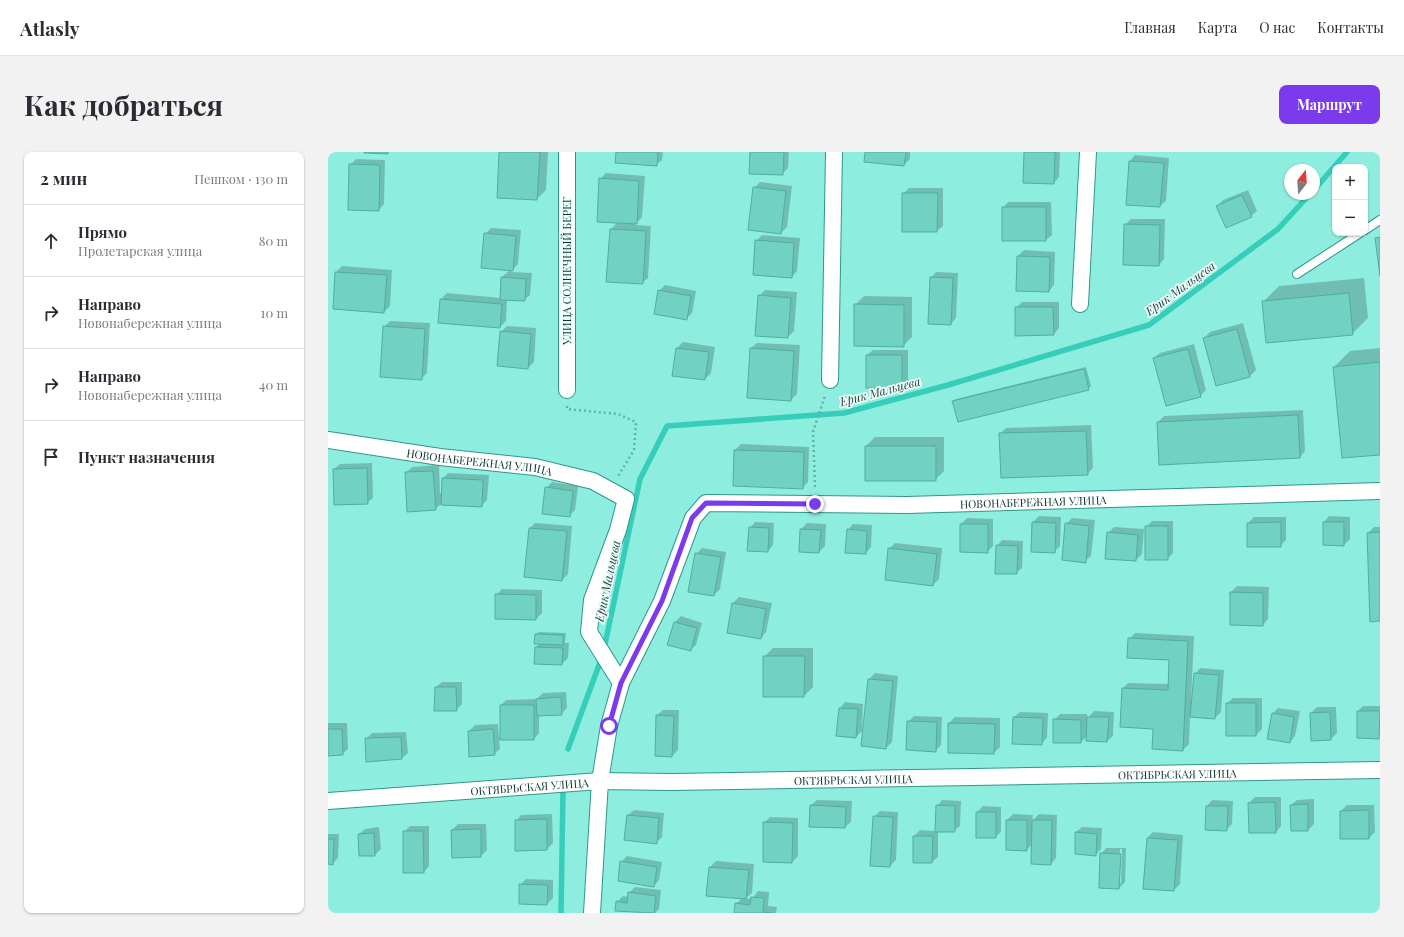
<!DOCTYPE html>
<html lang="ru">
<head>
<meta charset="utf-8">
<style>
  body { margin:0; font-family:"Playfair Display",serif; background:#f2f2f3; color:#2b2b33 }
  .controls { position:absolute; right:12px; top:12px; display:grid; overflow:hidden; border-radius:8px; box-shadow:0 1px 3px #0004 }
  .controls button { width:36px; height:36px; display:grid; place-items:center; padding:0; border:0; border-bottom:1px solid #e1e1e2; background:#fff; color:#2b2b33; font:20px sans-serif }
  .compass { position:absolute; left:956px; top:12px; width:36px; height:36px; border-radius:50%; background:#fff; box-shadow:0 1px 3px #0004; rotate:17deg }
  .stop { position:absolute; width:12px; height:12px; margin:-9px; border:3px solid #7c3aed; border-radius:50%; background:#fff }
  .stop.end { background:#7c3aed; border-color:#fff; box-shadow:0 1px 4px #0008 }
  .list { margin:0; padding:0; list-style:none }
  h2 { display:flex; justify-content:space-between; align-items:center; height:52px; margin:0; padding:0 16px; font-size:17px }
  h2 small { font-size:13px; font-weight:400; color:#7c7c81 }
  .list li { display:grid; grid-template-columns:26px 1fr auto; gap:12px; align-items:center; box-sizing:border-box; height:72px; padding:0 16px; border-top:1px solid #e1e1e2 }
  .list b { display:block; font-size:15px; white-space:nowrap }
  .list p { margin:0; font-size:13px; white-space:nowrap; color:#7c7c81 }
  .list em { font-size:13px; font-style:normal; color:#7c7c81 }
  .icon { flex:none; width:22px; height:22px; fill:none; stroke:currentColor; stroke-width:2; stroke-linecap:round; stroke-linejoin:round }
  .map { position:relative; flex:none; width:1052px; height:761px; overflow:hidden; border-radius:8px }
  header { display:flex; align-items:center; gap:24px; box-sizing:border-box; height:56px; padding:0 20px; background:#fff; border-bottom:1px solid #e1e1e2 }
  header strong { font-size:19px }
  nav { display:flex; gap:22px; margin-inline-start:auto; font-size:14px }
  .intro { display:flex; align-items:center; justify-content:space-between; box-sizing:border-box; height:96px; padding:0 24px }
  h1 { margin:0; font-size:28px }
  .button { padding:10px 18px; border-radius:8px; background:#7c3aed; color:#fff; font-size:14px; font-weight:700 }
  main { display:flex; gap:24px; padding:0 24px }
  aside { flex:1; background:#fff; border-radius:8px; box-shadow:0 1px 3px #0004 }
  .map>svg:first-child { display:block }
  .shadow { fill:#0003; fill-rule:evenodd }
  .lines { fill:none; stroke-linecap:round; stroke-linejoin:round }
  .stream { stroke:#36cdbb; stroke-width:5.5 }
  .building { fill:#71d2c3; stroke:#4cafa1 }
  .service-casing { stroke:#2f9789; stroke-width:10 }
  .minor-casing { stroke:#2f9789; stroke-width:18 }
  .path { stroke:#62b2a6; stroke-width:2.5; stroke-dasharray:2 3; stroke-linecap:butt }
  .service { stroke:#fff; stroke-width:8 }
  .minor { stroke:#fff; stroke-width:16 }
  .route { stroke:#7c3aed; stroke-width:5 }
  .labels { text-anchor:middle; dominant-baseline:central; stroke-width:3.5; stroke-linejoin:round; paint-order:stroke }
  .street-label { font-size:11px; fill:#07342e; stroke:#edfffb }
  .water-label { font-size:12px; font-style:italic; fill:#1f3d39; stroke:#edfffb }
</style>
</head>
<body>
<header>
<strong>Atlasly</strong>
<nav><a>Главная</a><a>Карта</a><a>О нас</a><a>Контакты</a></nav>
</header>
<div class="intro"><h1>Как добраться</h1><a class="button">Маршрут</a></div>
<main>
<aside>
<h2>2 мин<small>Пешком · 130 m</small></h2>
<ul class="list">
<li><svg class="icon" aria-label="ahead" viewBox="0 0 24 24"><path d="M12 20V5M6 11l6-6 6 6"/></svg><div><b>Прямо</b><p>Пролетарская улица</p></div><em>80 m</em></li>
<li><svg class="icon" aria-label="right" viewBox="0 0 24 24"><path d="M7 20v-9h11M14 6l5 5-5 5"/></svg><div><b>Направо</b><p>Новонабережная улица</p></div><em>10 m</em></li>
<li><svg class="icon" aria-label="right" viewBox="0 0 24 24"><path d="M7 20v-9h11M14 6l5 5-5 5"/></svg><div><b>Направо</b><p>Новонабережная улица</p></div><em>40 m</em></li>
<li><svg class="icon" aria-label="arrive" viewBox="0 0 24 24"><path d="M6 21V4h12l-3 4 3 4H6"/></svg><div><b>Пункт назначения</b></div></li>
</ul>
</aside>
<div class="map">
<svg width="1052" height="761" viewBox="0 0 1052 761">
  <rect width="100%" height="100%" fill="#8deedf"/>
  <path class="shadow" d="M172,0H220L218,38L209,47Z
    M289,0H335L334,8L328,13Z
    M423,0H461L460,16L454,22Z
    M538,0H582V7L576,13Z
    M697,0H732L731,25L726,31Z
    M807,3L841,6L838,49L832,54L799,52L802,9Z
    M28,7L57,8L56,52L51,58L22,13Z
    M278,21L317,24L314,65L307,73L323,74L320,126L314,131L283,77L290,70L272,27Z
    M432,30L464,34L459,75L453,81L426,36Z
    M581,36H615V74L609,79L575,42Z
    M920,38L929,59L923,64L889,54L895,48Z
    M680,50H723L724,83L718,88L675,56Z
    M803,67H837L836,107L831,113L797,73Z
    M163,76L193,78L190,112L183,120L204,121L202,143L196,148L179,147L178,169L172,175L113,147L119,141L173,146L174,125L182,118L157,82Z
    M434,83L472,86L469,119L464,125L428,89Z
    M696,98L727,100L726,133L721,139L689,138L690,104Z
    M14,114L64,118L62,154L56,160L8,120Z
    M608,120L630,121L628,166L623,172L603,126Z
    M1036,126L1040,166L1024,182L935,150L951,134Z
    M337,133L368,139L364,161L358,167L331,139Z
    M437,138L469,140L466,179L460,185L431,144Z
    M536,144L584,145V185L575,194L527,153Z
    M694,150H731V176L726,182L688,156Z
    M62,169L102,171L99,221L93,227L56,175Z
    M915,171L928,218L922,224L888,233L876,186L882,180Z
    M179,174L208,176L206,210L200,216L173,180Z
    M355,190L387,195L383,221L377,227L345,223L349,196Z
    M429,191L472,193L469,242L463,248L423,196Z
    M866,192L878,238L872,244L826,206L832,201Z
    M1052,196V302L1006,215L1022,199Z
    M545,198H580V229L574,235L539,203Z
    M758,215L763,234L760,237L625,249L628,247Z
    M975,258L977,299L972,305L830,270L836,264Z
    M763,273L765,316L759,322L672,282L678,276Z
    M547,285H616V319L607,328L538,294Z
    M413,292L481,295L480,330L474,336L407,298Z
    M44,311L45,346L39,351L6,317L12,312Z
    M111,313L112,341H114L115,326L120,321L161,323L159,348L153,354L113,352L107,357L78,321L84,315Z
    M224,330L250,334L247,358L241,364L218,336Z
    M711,364L733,365L732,394L726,400L705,370Z
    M1001,364L1022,365V387L1016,393L996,370Z
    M926,365H958V388L952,394L920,371Z
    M639,366L665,367V394L659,400L633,372Z
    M744,366L767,368L763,404L757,409L738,372Z
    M824,369H845V401L839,407L818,375Z
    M427,370L446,371L445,393L440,399L422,376Z
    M207,371L244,374L240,422L234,428L202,376Z
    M479,371L498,372L497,394L491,400L472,399L473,377Z
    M525,372L544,373L543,395L538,401L520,378Z
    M786,375L816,377L814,402L808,408L780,381Z
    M1046,375H1052V468L1040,381Z
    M674,388L695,389L694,416L688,421L669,394Z
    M567,391L614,396L611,427L605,433L561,397Z
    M374,396L398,400L392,437L386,443L368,402Z
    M909,434L941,435L940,467L935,473L903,440Z
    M174,437L214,438V461L208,467L168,443Z
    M411,445L444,451L438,480L433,486L400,480L405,451Z
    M353,464L374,471L368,493L362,498L341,492L347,470Z
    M211,480L238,481L237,491H241L240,506L234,512L208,495L212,491L208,482Z
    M807,481L866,484L863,549H865L867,522L872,516L896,518L893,560L887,566L862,564L861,592L855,598L826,576L795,536L800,531L841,532L842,507L801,487Z
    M445,496H485V535L476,544H436V505Z
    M547,521L570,524L564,590L558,596L541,527Z
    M114,530H134V552L128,558L108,535Z
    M238,540L239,556L233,562L211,563V581L206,587L171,588L172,597L166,602L141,579L147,573L170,572L171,585H173V553L178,548L209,547L215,541Z
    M905,546H934V577L928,583L899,551Z
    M517,550L535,552L534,579L528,585L512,556Z
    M1035,554H1052L1051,586L1030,559Z
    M989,555H1008L1009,581L1003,587L983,561Z
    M950,556L972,559L967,584L962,590L944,562Z
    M335,558H351L350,598L344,604L329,563Z
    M766,559L786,560L785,584L779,589L759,584L753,590L726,568L732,562H759V567Z
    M692,560L720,561L719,586L713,592L686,565Z
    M586,564L614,565L613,593L607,599L580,570Z
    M627,565L672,566V595L666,601L621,600V571Z
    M0,571H19L20,597L14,602L0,603Z
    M78,580L80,601L74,606L38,587L44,581Z
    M927,645H953V674L948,680L921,651Z
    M986,647V672L980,678L963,653L969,648Z
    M489,648L524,649L523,670L517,675L483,653Z
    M614,648L633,649L632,674L626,679H610V705L604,710L586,684L592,678L608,679L609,654Z
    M884,648L905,649L904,672L898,678L879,654Z
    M1019,653H1046L1047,680L1041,686L1013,659Z
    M655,654L673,655V680L667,685L649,660Z
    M306,658L336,661L334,685L328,691L300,663Z
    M552,659L570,660L568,708L562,714L546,665Z
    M224,662L225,691L219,697L188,669L193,663Z
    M685,662L705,663L704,669L711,662L729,663L728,706L723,712L705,692L698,698L679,668Z
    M442,665L470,666V704L464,710L436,671Z
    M130,672H158L159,698L153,704L124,678Z
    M82,674H101V714L96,720L76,680Z
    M51,675L53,697L47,703H32L31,682L37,677Z
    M754,675L774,676L773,697L767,703L748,680Z
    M825,680L855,683L852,732L846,738L819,686Z
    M0,682H11L10,706L4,712L0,711Z
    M778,696H798L797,730L791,736L773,702ZM792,697H794L793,731H791Z
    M299,704L334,710L331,728L326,734L293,710Z
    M388,709L426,712L424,741L418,746L424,747L430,739L441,740L440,754L449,755L448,761H407L408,752L414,746L382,715Z
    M198,727L225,728V746L219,752L192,733Z
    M307,735L333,738L331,757L327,761L288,758L289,750L295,744L300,745L301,741Z"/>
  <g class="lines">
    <path class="stream" d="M986,38L1019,0
      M276,497L312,327L339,274L516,261L620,233L821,173L950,77L982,42
      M240,597L274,505
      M233,761L235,638"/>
  </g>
  <path class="building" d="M36,0H60V2L36,1Z
    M171,0H212L209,48L169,46Z
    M288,0H330L329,14L287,11Z
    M422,0H456L455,23L421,22Z
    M537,0H578L576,14L536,10Z
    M696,0H727L726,32L695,31Z
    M801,9L836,11L832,55L798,53Z
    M21,12L52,13L51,59L20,58Z
    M271,26L311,29L309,72L269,70Z
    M425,35L458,39L453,82L420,78Z
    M574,41H610L609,80H574Z
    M914,43L924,65L898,76L888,54Z
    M674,55H718V89H674Z
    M796,72L832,73L831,114L795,113Z
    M282,77L318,79L315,132L278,130Z
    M156,81L188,84L185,119L153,116Z
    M1052,85V124L1047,86Z
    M427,88L466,91L464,126L425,123Z
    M689,104L722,105L721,140L688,139Z
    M7,120L59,123L56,161L5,157Z
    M173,125L198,127L197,149L172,148Z
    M602,125L625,126L623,173L600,172Z
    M330,138L363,144L359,168L326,162Z
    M1021,141L1025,183L938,191L934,149Z
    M430,143L463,146L460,186L427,184Z
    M112,147L174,152L172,176L110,171Z
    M526,152L576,153V195L526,194Z
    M687,155H725L726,183L687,184Z
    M55,174L97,177L94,228L52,225Z
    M909,177L922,225L888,234L875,186Z
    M172,179L203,182L200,217L169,214Z
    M348,196L381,200L377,228L344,224Z
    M422,196L466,199L463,249L419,246Z
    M860,197L873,245L838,254L825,206Z
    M538,203H574V236H538Z
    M1052,210V303L1014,306L1005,215Z
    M756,217L761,238L630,270L624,249Z
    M970,263L972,306L831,313L829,270Z
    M758,279L760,323L673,326L671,281Z
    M537,294H608V329H537Z
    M406,298L476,300L475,337L405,334Z
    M39,316L40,352L6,353L5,317Z
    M105,319L108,358L79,360L77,320Z
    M114,326L155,328L154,355L113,353Z
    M217,335L245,339L242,365L214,362Z
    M704,370L728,371L727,401L703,400Z
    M953,370V395H919V371Z
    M995,370H1016V394L995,393Z
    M737,371L761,374L758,411L734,408Z
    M632,372H660V401L632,400Z
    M817,374H840V408H817Z
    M421,375L441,376L440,400L419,399Z
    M201,376L239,379L234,429L196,425Z
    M472,377L493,378L491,401L471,400Z
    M519,377L539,379L538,402L517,401Z
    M779,380L810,383L808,409L777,407Z
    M1052,380V469L1042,470L1039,381Z
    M668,393L690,394L689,422H667Z
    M560,396L609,402L605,434L557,428Z
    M367,401L393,405L386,444L360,440Z
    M902,440L935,441V474L902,473Z
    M167,442L208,443V468L167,467Z
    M404,451L438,457L433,487L399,481Z
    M346,470L369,476L363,499L339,493Z
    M207,482L235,483V493L206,492Z
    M800,486L860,489L855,599L824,597L825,577L792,575L794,536L840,538L841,508L799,506Z
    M207,495L235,496L234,513L206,512Z
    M435,504H477L476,545H435Z
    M866,521L891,523L887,567L862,565Z
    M540,527L565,529L558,597L533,594Z
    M107,535H128L129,559H106Z
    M233,545L234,563L209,564L208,547Z
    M898,551H928V584H898Z
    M172,553H206V588H172Z
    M511,556L530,557L528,586L508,584Z
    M1029,559H1052L1051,587L1029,586Z
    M1002,560L1003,588L983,589L982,561Z
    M944,561L966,565L962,591L939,587Z
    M328,563L346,564L344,605L327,604Z
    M685,565L715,566L714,593L684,592Z
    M759,565H781L779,590L758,589Z
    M725,567L753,568V591H725Z
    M579,569L609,570L608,600L578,598Z
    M620,571L667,572L666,602L620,601Z
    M0,577H14L15,603L0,604Z
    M165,577L167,603L141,605L140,579Z
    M73,585L74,607L38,610L37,586Z
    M947,650L948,681H921L920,651Z
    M980,652V679H963L962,653Z
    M482,653L518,655L517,676L481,675Z
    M608,653L627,654V680H607Z
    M878,654H900L899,679L877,678Z
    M1041,658V687H1012V659Z
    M648,660H668V686H648Z
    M299,663L331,666L329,692L296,688Z
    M545,664L565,665L562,715L542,714Z
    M219,667V698L187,699V668Z
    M678,668H699V699L678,698Z
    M704,668H724L723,713L703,712Z
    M435,670L465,671L464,711L435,710Z
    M153,677V705L124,706L123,678Z
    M75,679H95L96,721H75Z
    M747,680L769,682L768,704L747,702Z
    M46,681L47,704H31L30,682Z
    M585,684H605L604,711H585Z
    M819,686L850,688L846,739L815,737Z
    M0,687H6L5,713L0,712Z
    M772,701L793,702L791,737L771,736Z
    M292,709L329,715L326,735L290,729Z
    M381,715L421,718L418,747L378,744Z
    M191,732L220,733L219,753L191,752Z
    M300,740L328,744L326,761L287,759L288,749L299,751Z
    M423,745L436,746L435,760L443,761H406L407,751L422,753Z"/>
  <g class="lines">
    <defs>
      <path id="service" d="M1037,78L1052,68
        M969,122L1032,81"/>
      <g id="minor">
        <path d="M239,0V238"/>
        <path d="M752,152L760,0"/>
        <path d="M502,228L506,0"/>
        <path id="s1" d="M0,288L112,305L207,315L265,329L298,347L290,378L264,448L261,480L293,531"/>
        <path id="s2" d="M0,649L272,629L344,630L1052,618"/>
        <path id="s3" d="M264,761L272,629L281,574L293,531L334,449L365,366L378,351L579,353L1052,339"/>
      </g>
    </defs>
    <use href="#service" class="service-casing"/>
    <use href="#minor" class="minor-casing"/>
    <path class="path" d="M239,254V257L290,262L308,270L306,298L290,324
      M487,335L485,280L497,244"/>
    <use href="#service" class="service"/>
    <use href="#minor" class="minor"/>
  </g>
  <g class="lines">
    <path class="route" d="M281,574L293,531L334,449L364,366L378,351L487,352"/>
  </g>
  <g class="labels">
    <g class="street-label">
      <text transform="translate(238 119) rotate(-90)">УЛИЦА СОЛНЕЧНЫЙ БЕРЕГ</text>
      <text stroke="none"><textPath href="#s1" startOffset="153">НОВОНАБЕРЕЖНАЯ УЛИЦА</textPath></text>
      <text stroke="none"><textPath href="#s3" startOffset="760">НОВОНАБЕРЕЖНАЯ УЛИЦА</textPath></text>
      <text stroke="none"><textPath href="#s2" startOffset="850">ОКТЯБРЬСКАЯ УЛИЦА</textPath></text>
      <text stroke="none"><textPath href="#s2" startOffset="526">ОКТЯБРЬСКАЯ УЛИЦА</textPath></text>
      <text stroke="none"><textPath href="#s2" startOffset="202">ОКТЯБРЬСКАЯ УЛИЦА</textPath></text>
    </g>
    <g class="water-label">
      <text transform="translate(852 136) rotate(-36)">Ерик Мальцева</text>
      <text transform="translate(552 239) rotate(-15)">Ерик Мальцева</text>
      <text transform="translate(279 429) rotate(-78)">Ерик Мальцева</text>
    </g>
  </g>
</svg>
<div class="controls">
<button>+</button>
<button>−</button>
</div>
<svg class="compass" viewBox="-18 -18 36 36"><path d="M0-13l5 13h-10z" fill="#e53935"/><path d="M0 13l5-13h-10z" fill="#7c7c81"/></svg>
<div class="stop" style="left:281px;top:574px"></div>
<div class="stop end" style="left:487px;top:352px"></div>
</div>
</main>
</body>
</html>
